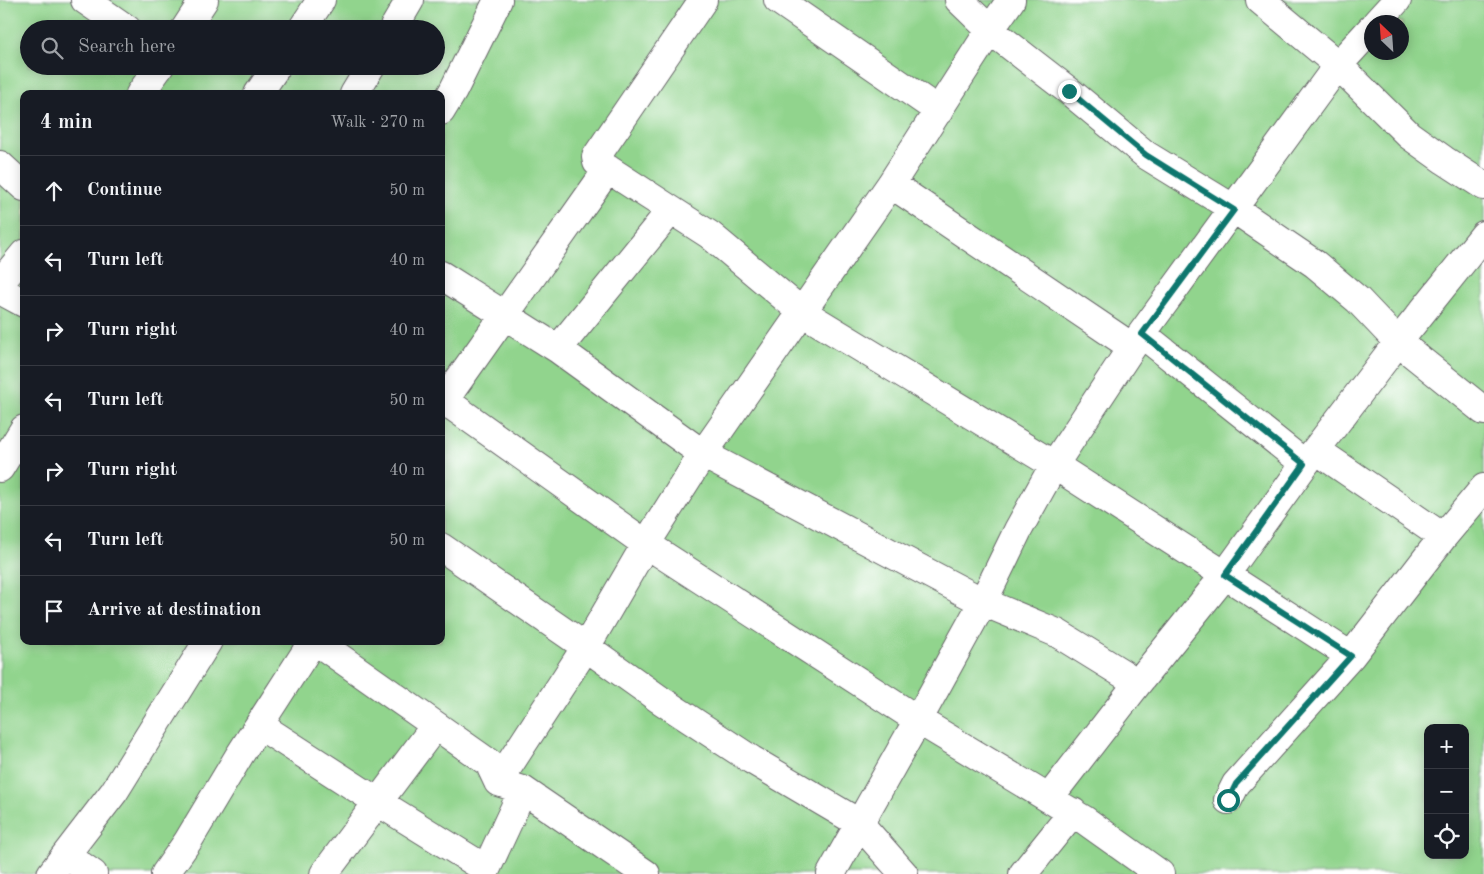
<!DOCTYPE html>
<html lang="en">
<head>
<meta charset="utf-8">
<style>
  body { margin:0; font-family:"Old Standard TT",serif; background:#20242c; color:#f1f3f6 }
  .controls { position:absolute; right:15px; bottom:15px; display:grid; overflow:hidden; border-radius:10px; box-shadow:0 2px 12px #0003 }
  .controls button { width:45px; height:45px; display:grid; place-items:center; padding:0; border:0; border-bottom:1px solid #363941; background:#171b24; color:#f1f3f6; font:25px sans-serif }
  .compass { position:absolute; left:1364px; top:15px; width:45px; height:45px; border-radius:50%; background:#171b24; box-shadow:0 2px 12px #0003; rotate:335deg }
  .stop { position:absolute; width:15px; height:15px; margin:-11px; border:4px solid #0f766e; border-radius:50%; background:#fff }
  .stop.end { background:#0f766e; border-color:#fff; box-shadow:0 1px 5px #0008 }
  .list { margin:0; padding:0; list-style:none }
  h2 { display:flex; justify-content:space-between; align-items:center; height:65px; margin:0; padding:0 20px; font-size:21px }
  h2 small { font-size:16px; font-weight:400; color:#9ea1a6 }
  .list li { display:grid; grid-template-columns:32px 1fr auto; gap:15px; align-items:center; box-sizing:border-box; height:70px; padding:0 20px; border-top:1px solid #363941 }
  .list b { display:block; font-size:19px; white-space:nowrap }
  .list em { font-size:16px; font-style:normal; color:#9ea1a6 }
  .icon { flex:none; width:28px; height:28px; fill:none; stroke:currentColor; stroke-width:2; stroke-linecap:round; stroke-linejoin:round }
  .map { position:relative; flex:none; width:1484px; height:874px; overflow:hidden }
  .search { position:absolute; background:#171b24; box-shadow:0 2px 12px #0003; left:20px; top:20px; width:425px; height:55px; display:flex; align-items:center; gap:12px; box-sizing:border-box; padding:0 18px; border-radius:28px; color:#9ea1a6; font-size:19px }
  .panel { position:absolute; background:#171b24; box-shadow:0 2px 12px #0003; left:20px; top:90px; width:425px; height:555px; border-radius:10px }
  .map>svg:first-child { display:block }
  .green { fill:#91d48d; stroke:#5a7b64; fill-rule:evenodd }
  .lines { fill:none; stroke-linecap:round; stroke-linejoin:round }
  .minor-casing { stroke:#676467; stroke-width:30 }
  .minor { stroke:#fff; stroke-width:28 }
  .route { stroke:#0f766e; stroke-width:6 }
</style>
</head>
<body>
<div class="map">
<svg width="1484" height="874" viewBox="0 0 1484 874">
  <rect width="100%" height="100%" fill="#fff"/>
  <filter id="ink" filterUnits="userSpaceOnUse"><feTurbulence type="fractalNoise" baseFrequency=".02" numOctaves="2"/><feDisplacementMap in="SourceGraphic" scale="10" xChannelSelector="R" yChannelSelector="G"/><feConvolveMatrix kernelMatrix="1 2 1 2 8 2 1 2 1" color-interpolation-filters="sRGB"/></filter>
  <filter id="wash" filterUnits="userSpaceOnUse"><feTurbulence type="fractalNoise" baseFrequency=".0096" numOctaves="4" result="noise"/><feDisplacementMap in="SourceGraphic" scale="20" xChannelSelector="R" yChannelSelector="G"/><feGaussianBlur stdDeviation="1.12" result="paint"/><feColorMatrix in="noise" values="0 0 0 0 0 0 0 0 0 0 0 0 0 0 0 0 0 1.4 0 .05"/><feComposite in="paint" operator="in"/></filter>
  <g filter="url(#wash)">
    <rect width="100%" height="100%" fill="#e8deb9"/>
    <path class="green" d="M0,0H1484V874H0ZM1372,22H1402V52H1372ZM29,29H436V66H29ZM24,94H441V641H24ZM1428,728H1465V855H1428Z"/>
  </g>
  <g filter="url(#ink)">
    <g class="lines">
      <defs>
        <path id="minor" d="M85,0L127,29
          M703,0L596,157L597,162L710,235L802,312L1054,465L1351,656L1443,537L1484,488
          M778,0L939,111
          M959,0L990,30L1069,91L1146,155L1234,209L1315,264L1358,300L1398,342L1484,411
          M1260,0L1338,65L1409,135L1444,160L1484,186
          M1377,22L1397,0
          M185,29L204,0
          M302,29L321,0
          M393,29L410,0
          M140,94L160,66
          M258,94L277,66
          M354,94L371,66
          M441,111L453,91L498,0
          M0,165L24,187
          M891,184L1132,347
          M441,275L558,349L703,454L983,602L1057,633L1138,683
          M0,283L24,254
          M0,290L24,303
          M1142,334L1305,464
          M558,349L671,210
          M441,398L646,544L918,720L1083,819L1160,874
          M441,405L608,169
          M1316,450L1443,537
          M0,468L24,429
          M441,547L586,647L659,699L752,760L859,823L904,874
          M316,641L489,763L498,782L523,790L646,874
          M259,725L378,802L486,869
          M498,782L586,647L646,544L703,454L891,184L990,30L1011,0
          M1049,798L1138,683L1225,575L1305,464L1398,342L1484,235
          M1228,800L1236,784L1351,656
          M66,855L93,874
          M51,874L114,792L208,641
          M165,874L188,841L239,756L313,641
          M324,874L435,726
          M484,874L523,790
          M831,874L918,720L983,602L1018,530L1054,465L1132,347L1338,65L1372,28
          M1023,874L1073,812"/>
      </defs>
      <use href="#minor" class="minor-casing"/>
      <use href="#minor" class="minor"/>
    </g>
  </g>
  <g class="lines" filter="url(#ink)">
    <path class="route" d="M1069,91L1146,155L1234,210L1142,334L1304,464L1225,575L1351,656L1236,784L1228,800"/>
  </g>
</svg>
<div class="controls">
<button>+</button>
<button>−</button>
<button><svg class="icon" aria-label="locate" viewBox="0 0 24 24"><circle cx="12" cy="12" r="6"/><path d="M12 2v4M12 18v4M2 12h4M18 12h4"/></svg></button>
</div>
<svg class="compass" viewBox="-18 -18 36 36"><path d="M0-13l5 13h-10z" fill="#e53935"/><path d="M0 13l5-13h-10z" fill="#9ea1a6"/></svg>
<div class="stop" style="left:1228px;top:800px"></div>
<div class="stop end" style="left:1069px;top:91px"></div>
<div class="search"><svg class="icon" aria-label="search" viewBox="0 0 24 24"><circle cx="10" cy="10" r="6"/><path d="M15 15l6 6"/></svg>Search here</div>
<section class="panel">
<h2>4 min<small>Walk · 270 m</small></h2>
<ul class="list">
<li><svg class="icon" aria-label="ahead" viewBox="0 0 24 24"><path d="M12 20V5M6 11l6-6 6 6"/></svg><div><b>Continue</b></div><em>50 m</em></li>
<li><svg class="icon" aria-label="left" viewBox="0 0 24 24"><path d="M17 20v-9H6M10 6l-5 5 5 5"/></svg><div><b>Turn left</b></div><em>40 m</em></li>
<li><svg class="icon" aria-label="right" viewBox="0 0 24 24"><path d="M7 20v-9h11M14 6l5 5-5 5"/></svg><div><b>Turn right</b></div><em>40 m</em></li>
<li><svg class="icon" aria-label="left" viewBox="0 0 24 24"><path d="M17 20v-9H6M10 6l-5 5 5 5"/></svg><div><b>Turn left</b></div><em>50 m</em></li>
<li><svg class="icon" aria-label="right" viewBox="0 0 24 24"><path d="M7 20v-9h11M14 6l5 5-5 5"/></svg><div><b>Turn right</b></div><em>40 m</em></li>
<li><svg class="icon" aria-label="left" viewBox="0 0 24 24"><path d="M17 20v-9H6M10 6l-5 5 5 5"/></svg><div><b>Turn left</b></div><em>50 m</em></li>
<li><svg class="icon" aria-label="arrive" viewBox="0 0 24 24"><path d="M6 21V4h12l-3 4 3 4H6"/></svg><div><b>Arrive at destination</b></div></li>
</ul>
</section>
</div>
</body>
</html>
